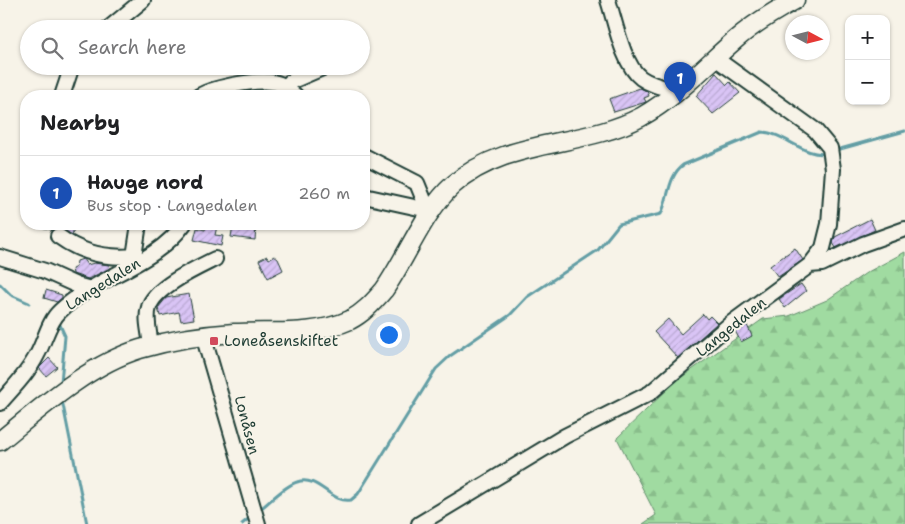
<!DOCTYPE html>
<html lang="en">
<head>
<meta charset="utf-8">
<style>
  body { margin:0; font-family:"Shantell Sans",sans-serif; background:#f2f2f2; color:#202124 }
  .controls { position:absolute; right:15px; top:15px; display:grid; overflow:hidden; border-radius:10px; box-shadow:0 1px 4px #0004 }
  .controls button { width:45px; height:45px; display:grid; place-items:center; padding:0; border:0; border-bottom:1px solid #e0e0e0; background:#fff; color:#202124; font:25px sans-serif }
  .compass { position:absolute; left:785px; top:15px; width:45px; height:45px; border-radius:50%; background:#fff; box-shadow:0 1px 4px #0004; rotate:97deg }
  .you { position:absolute; left:388px; top:334px; width:18px; height:18px; margin:-12px; border:4px solid #fff; border-radius:50%; background:#1a73e8; box-shadow:0 0 0 8px #1a73e833 }
  .badge { display:grid; place-items:center; width:32px; height:32px; border-radius:50%; background:#d1495b; color:#fff; font-size:16px; font-weight:700 }
  .pin { position:absolute; translate:-50% -41px; filter:drop-shadow(0 1px 2px #0008) }
  .pin::after { content:''; position:absolute; top:26px; width:18px; height:15px; background:inherit; clip-path:polygon(0 0,100% 0,50% 100%) }
  .list { margin:0; padding:0; list-style:none }
  h2 { display:flex; justify-content:space-between; align-items:center; height:65px; margin:0; padding:0 20px; font-size:21px }
  h2 small { font-size:16px; font-weight:400; color:#757577 }
  .list li { display:grid; grid-template-columns:32px 1fr auto; gap:15px; align-items:center; box-sizing:border-box; height:75px; padding:0 20px; border-top:1px solid #e0e0e0 }
  .list b { display:block; font-size:19px; white-space:nowrap }
  .list p { margin:0; font-size:16px; white-space:nowrap; color:#757577 }
  .list em { font-size:16px; font-style:normal; color:#757577 }
  .icon { flex:none; width:28px; height:28px; fill:none; stroke:currentColor; stroke-width:2; stroke-linecap:round; stroke-linejoin:round }
  .map { position:relative; flex:none; width:905px; height:524px; overflow:hidden }
  .search { position:absolute; background:#fff; box-shadow:0 1px 4px #0004; left:20px; top:20px; width:350px; height:55px; display:flex; align-items:center; gap:12px; box-sizing:border-box; padding:0 18px; border-radius:28px; color:#757577; font-size:19px }
  .panel { position:absolute; background:#fff; box-shadow:0 1px 4px #0004; left:20px; top:90px; width:350px; height:140px; border-radius:20px }
  .map>svg:first-child { display:block }
  .forest { fill:url(#forest-firs); stroke:#608c6a }
  .lines { fill:none; stroke-linecap:round; stroke-linejoin:round }
  .stream { stroke:#639ea5; stroke-width:3 }
  .building { fill:url(#building-hatch); stroke:#1f3d34 }
  .minor-casing { stroke:#1f3d34; stroke-width:18 }
  .major-casing { stroke:#1f3d34; stroke-width:21 }
  .minor { stroke:#f7f3e8; stroke-width:14 }
  .major { stroke:#f7f3e8; stroke-width:18 }
  .poi-dot { fill:#d1495b; stroke:#f7f3e8; stroke-width:2 }
  .labels { text-anchor:middle; dominant-baseline:central; stroke-width:4; stroke-linejoin:round; paint-order:stroke }
  .street-label { font-size:15px; fill:#1f3d34; stroke:#f7f3e8 }
  .poi-label { font-size:15px; fill:#1f3d34; stroke:#f7f3e8; text-anchor:start }
</style>
</head>
<body>
<div class="map">
<svg width="905" height="524" viewBox="0 0 905 524">
  <defs>
    <pattern id="forest-firs" width="22" height="20" patternUnits="userSpaceOnUse" patternTransform="scale(1.25)"><rect width="22" height="20" fill="#a0dba1"/><path d="M5 1l3.5 6h-7zM16 11l3.5 6h-7z" fill="#89bd8b"/></pattern>
    <pattern id="building-hatch" width="6" height="6" patternUnits="userSpaceOnUse" patternTransform="scale(1.25)"><rect width="6" height="6" fill="#d9c4f5"/><path d="M-1 1l2-2M0 6l6-6M5 7l2-2" fill="none" stroke="#baa9d3"/></pattern>
  </defs>
  <rect width="100%" height="100%" fill="#f7f3e8"/>
  <filter id="ink" filterUnits="userSpaceOnUse"><feTurbulence type="fractalNoise" baseFrequency=".02" numOctaves="2"/><feDisplacementMap in="SourceGraphic" scale="10" xChannelSelector="R" yChannelSelector="G"/><feConvolveMatrix kernelMatrix="1 2 1 2 8 2 1 2 1" color-interpolation-filters="sRGB"/></filter>
  <g filter="url(#ink)">
    <path class="forest" d="M905,252V524H643L656,515L617,438L675,382L763,319L789,316L827,300L866,273Z"/>
    <g class="lines">
      <path class="stream" d="M833,151L905,131
        M0,284L11,295L29,303
        M59,323L65,336L61,383
        M62,400L87,524
        M259,510C270,502 284,486 297,482C318,474 331,504 351,500L358,494L436,369L450,356L510,315L527,297L598,250L619,224L661,214C669,198 668,176 683,165L762,132C785,133 805,158 827,153
        M242,524L252,516"/>
    </g>
    <path class="building" d="M716,73L727,85L730,82L740,93L713,114L696,96Z
      M640,88L647,91L649,96L644,98L646,102L614,112L609,99Z
      M870,219L875,230L836,248L833,243L835,237Z
      M37,224H61L74,228L72,235L59,227L52,230L37,226Z
      M206,224L217,226L215,235L223,236L221,246L194,240L197,228L205,230Z
      M233,225L256,228L255,240L231,237Z
      M795,248L803,260L778,277L770,266Z
      M267,256L269,259L274,256L278,259L283,270L268,278L259,260Z
      M83,259L87,265L94,263L109,265L110,268L88,279L73,274L72,269L76,267L77,261Z
      M801,284L806,291L785,308L779,299Z
      M46,290L62,295V298L57,302L44,298Z
      M189,294L194,319L181,321L179,312L160,316L158,308L166,298Z
      M703,314L707,319L710,316L717,323L678,358L654,332L668,319L681,334Z
      M746,323L752,336L741,342L735,331Z
      M49,358L57,367L46,376L39,368Z"/>
    <g class="lines">
      <defs>
        <path id="minor" d="M608,0C615,21 623,65 641,78C652,86 666,88 678,91
          M108,29L143,0
          M62,96L72,66
          M199,96C214,87 263,77 280,84C286,87 291,92 296,96
          M280,96L290,82L327,66
          M364,156L417,183L428,210L431,213
          M364,196L428,210
          M58,236C81,253 105,259 134,256
          M0,257L45,271L76,285L91,289
          M133,263L139,224
          M810,265L822,264L863,244L905,229
          M203,335L258,524
          M151,346C150,334 145,319 149,307C155,287 197,268 215,259
          M0,403C13,388 28,373 37,355C45,341 48,322 60,311C97,276 155,265 184,224
          M419,524L565,436L650,393L730,324L810,265L823,248L829,224L833,169L830,148L815,130L715,58"/>
        <path id="major" d="M0,441C42,407 88,365 140,349C170,340 202,335 234,333C271,331 315,336 350,320C364,313 374,301 384,290C407,257 424,211 453,185C505,138 583,148 641,117C676,97 704,67 735,40C753,24 773,12 795,0"/>
      </defs>
      <use href="#minor" class="minor-casing"/>
      <use href="#major" class="major-casing"/>
      <use href="#minor" class="minor"/>
      <use href="#major" class="major"/>
    </g>
  </g>
  <rect class="poi-dot" x="209" y="336" width="10" height="10" rx="2.5"/>
  <g class="labels">
    <g class="street-label">
      <text transform="translate(103 284) rotate(-32)">Langedalen</text>
      <text transform="translate(731 327) rotate(-39)">Langedalen</text>
      <text transform="translate(247 425) rotate(75)">Lonåsen</text>
    </g>
    <g class="poi-label">
      <text x="224" y="341">Loneåsenskiftet</text>
    </g>
  </g>
</svg>
<div class="controls">
<button>+</button>
<button>−</button>
</div>
<svg class="compass" viewBox="-18 -18 36 36"><path d="M0-13l5 13h-10z" fill="#e53935"/><path d="M0 13l5-13h-10z" fill="#757577"/></svg>
<div class="you"></div>
<div class="pin badge" style="left:680px;top:103px;background:#1a4fb4">1</div>
<div class="search"><svg class="icon" aria-label="search" viewBox="0 0 24 24"><circle cx="10" cy="10" r="6"/><path d="M15 15l6 6"/></svg>Search here</div>
<section class="panel">
<h2>Nearby<small></small></h2>
<ul class="list">
<li><span class="badge" style="background:#1a4fb4">1</span><div><b>Hauge nord</b><p>Bus stop · Langedalen</p></div><em>260 m</em></li>
</ul>
</section>
</div>
</body>
</html>
